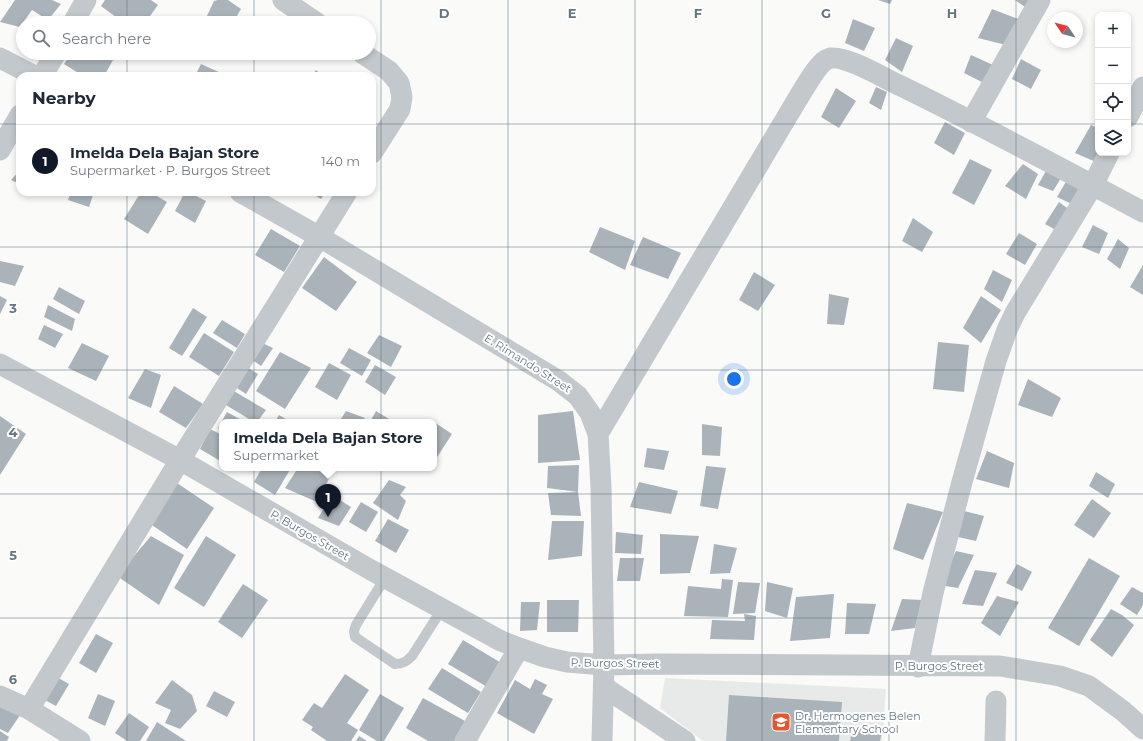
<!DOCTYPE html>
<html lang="en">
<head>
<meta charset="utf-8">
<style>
  body { margin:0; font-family:Montserrat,sans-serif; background:#f2f2f3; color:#1f2937 }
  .controls { position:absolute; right:12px; top:12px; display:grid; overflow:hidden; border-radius:8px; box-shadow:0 2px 6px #0003 }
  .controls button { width:36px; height:36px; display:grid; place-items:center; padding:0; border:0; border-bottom:1px solid #e0e1e3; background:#fff; color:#1f2937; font:20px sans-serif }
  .compass { position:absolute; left:1047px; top:12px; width:36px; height:36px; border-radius:50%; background:#fff; box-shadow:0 2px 6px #0003; rotate:305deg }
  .you { position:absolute; left:734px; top:379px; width:14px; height:14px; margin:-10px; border:3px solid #fff; border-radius:50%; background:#1a73e8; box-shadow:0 0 0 6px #1a73e833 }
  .badge { display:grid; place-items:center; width:26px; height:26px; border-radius:50%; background:#111827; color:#fff; font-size:13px; font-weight:700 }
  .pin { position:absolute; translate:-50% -33px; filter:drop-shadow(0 1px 2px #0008) }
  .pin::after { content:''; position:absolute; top:21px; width:14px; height:12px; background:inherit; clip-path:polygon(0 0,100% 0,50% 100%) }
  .popup { position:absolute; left:219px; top:419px; width:218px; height:52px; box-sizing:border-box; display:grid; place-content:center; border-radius:8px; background:#fff; filter:drop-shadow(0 1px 3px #0005); font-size:13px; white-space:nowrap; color:#747a83 }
  .popup b { font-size:15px; color:#1f2937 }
  .popup::after { content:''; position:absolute; left:50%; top:100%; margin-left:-8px; border:8px solid transparent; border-top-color:#fff }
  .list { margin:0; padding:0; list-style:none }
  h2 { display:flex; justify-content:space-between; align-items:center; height:52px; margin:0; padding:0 16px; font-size:17px }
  h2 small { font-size:13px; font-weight:400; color:#747a83 }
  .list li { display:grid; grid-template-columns:26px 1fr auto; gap:12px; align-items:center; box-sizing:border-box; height:72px; padding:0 16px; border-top:1px solid #e0e1e3 }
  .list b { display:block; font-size:15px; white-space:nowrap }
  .list p { margin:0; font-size:13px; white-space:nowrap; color:#747a83 }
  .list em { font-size:13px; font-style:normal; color:#747a83 }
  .icon { flex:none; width:22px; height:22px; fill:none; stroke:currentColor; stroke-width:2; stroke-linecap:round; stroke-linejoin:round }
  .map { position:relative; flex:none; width:1143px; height:741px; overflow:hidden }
  .search { position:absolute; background:#fff; box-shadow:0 2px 6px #0003; left:16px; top:16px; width:360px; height:44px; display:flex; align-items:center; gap:10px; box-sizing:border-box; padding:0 14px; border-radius:22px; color:#747a83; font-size:15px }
  .panel { position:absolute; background:#fff; box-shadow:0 2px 6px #0003; left:16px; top:72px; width:360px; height:124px; border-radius:12px }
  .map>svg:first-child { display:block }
  .built { fill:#e8e9e9 }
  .building { fill:#aab3b9 }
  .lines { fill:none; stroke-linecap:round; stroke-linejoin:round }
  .service { stroke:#c3c8cc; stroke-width:10 }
  .minor { stroke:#c3c8cc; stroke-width:21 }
  .grid { fill:none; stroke:#657683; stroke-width:1; stroke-opacity:0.55 }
  .labels { text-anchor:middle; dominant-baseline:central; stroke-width:4; stroke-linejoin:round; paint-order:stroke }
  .street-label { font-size:11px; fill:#657683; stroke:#fff }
  .poi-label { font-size:11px; fill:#657683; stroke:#fff; text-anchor:start }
  .grid-label { font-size:13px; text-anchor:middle; font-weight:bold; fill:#657683; stroke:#fff; stroke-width:4; stroke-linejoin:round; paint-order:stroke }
</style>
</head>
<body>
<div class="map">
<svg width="1143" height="741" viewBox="0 0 1143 741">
  <rect width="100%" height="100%" fill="#fafaf8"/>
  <path class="built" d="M665,678L886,689L882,741H703L660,708Z"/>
  <path class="building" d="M15,0H52L61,4L48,20L32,10L20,27L0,22Z
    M105,0H151L158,5L145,23H124L101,6Z
    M218,0H228L241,9L233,23H214L206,18L214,1Z
    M878,0H892L890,4Z
    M1015,0H1029L1025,7Z
    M992,9L1026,22L1006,45L978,38Z
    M853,19L875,28L864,51L845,43Z
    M896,38L913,46L902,72L885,60Z
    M71,53H117L104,76H83L64,64Z
    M971,55L993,65L986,84L964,73Z
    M1021,59L1041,70L1031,89L1012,79Z
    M201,64L221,73L219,76H195Z
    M316,70L323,76H312Z
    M876,87L887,92L881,110L869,103Z
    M836,88L856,101L839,128L821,117Z
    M945,122L965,133L954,155L934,143Z
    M1091,125L1098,128V153L1096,162L1075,153Z
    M970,159L992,170L974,205L952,193Z
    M1023,164L1038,174L1026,199L1005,186Z
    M20,170V184L11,180Z
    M1046,171L1061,178L1053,191L1038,185Z
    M1070,175L1085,186L1074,205L1057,197Z
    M71,192H94L89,207L68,200Z
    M141,192H150L167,202L148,234L124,219Z
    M185,192H188L206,201L195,223L175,211Z
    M309,192H325L321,199Z
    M1059,202L1075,214L1063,234L1045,224Z
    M913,218L933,232L922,252L902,241Z
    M1093,225L1108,233L1099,254L1082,247Z
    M600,227L635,241L625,270L589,252Z
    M271,229L300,246L284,272L255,255Z
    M1019,233L1037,244L1025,265L1006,254Z
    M643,237L681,253L668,279L630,265Z
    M1118,239L1129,248L1120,269L1107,259Z
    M324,257L357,282L336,311L302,288Z
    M0,261L24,266L15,286L0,282Z
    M1143,265V295L1130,287Z
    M993,270L1012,280L1002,302L984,289Z
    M754,272L775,285L758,311L739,300Z
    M59,287L85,301L79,314L53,299Z
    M829,294L849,298L844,325L827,324Z
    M0,296L7,300L0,314Z
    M981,296L1001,310L981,343L963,328Z
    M48,305L75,319L72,331L44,317Z
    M193,308L207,317L182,356L169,348Z
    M222,320L245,334L237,348L213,333Z
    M44,325L63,334L55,348L38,339Z
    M204,333L234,352L219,376L189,357Z
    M379,335L402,346L391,367L367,353Z
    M260,342L273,348L261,366L251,359Z
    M938,342L969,345L964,392L933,389Z
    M82,343L109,356L96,381L68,368Z
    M349,348L371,360L362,376L340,363Z
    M280,352L311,368L285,409L256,391Z
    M329,363L351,375L337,400L315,387Z
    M375,365L396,377L385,395L365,382Z
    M245,366L258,374L246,394L234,386Z
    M145,369L161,375L151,408L128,398Z
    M1028,379L1061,398L1052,417L1018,405Z
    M174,386L203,404L186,428L159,412Z
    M232,390L266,410L257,422H254L226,405Z
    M346,411L365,418L362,422H339Z
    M376,411L394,422H370Z
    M573,411L580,460L538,463V415Z
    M227,412L245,422H222V430L218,428Z
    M279,415L291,422H275Z
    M0,416L26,434L0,475Z
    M434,422L452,434L434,462Z
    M702,424L722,427L720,456L702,455Z
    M210,429L222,435V462L200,449Z
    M647,448L669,451L664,470L644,467Z
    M987,451L1014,463L1009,488L976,479Z
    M579,465L578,492L547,488L548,466Z
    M706,466L726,468L718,509L700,506Z
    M262,468H291L275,495L254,482Z
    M298,468H320L331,475L317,502L285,488Z
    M1096,472L1115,484L1108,498L1089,486Z
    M389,480L406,487L400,495L406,501L398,520L373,503Z
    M639,482L678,491L671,514L630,507Z
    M177,483L214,508L187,549L149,523Z
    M578,492L581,516L551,515L548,493Z
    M332,495L351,507L339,526L318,518Z
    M1092,499L1111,513L1094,538L1074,525Z
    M361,502L378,512L366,532L349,522Z
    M907,503L943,512L923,560L893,549Z
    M964,511L984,516L976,541L958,537Z
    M388,519L409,530L396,553L375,541Z
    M552,521H584L582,556L548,560Z
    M616,532L643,535L641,554L615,553Z
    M660,534L699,536L690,573L660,574Z
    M151,536L184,555L159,605L117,576Z
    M206,536L236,555L204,607L174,588Z
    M714,544L737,548L730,573L710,574Z
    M956,551L974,555L958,588L939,585Z
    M620,558H644L640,581H617Z
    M1089,558L1120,576L1079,646L1048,628Z
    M1017,564L1032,572L1022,591L1006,583Z
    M975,570L997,573L983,606L962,604Z
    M722,579L733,580L728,617L684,616L688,586L721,589Z
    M738,582L760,583L755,613L733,614Z
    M767,582L793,588L787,618L765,611Z
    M243,584L268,600L242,638L218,622Z
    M1132,587L1143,593V605L1137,615L1120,604Z
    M834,594L830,638L790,641L796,597Z
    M997,596L1019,602L1000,636L981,623Z
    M902,599L922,600L915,628L891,631Z
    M547,600H579L578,632H547Z
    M521,602H540L537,630L520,631Z
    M847,603L876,604L869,634H845Z
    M1111,609L1122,615L1134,625L1112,657L1090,640Z
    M744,614L756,616L754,640L710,639L712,620L745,621Z
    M96,634L113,643L96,673L79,663Z
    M463,640L503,664L489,688L448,664Z
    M442,668L481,692L468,713L428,689Z
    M345,674L369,690L347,723L358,730L351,741H327L311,730L313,727L302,720L314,703L322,708Z
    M55,676L69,684L56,706L41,698Z
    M535,679L547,685L542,694L553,699L534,734L497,713L515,680L530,689Z
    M172,680L192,695L197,711L180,729L165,723L171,710L155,703Z
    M214,691L235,702L227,717L206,706Z
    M98,694L115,701L105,726L88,718Z
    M380,694L404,708L384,741H377L359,730Z
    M729,695L842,702L839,741H726Z
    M423,698L465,721L455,741H428L406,728Z
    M0,704L22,712L8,733L0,729Z
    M129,713L149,727L140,741H127L115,733Z
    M157,722L186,741H146Z
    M853,726L882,731L880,741H850Z
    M0,731L9,737L7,741H0Z
    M359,736L367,741H356Z"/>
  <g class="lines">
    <path class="service" d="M385,578L356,625L354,631L355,637L395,664C403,664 407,661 412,656L442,609"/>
    <path class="minor" d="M283,0L317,23
      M73,23L86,0
      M362,53L389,71L399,83L402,97L400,109L372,153
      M0,58L35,76
      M42,76L56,53
      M1128,117L1143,87
      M971,122L1040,0
      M0,150L20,115
      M240,192L318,236L559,381L578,396L590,413L598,434L601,487L604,665L602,741
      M0,364L180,460L371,570L501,641L519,648L545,657L567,662L604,665L658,664L1000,666L1060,676L1089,686L1123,711L1143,729
      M598,434L788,115C795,104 816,65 826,60C827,59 829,59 831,58C848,56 885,79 901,86C983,126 1063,169 1143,212
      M918,667L933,593L962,482L996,361L1007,330L1015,313L1093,185L1109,153
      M604,687L685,741
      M0,696L29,709L80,741
      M29,709L180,460L347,192
      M465,741L519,648
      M995,741L996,701"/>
  </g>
  <path class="grid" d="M127,0V23M254,0V23M381,0V741M508,0V741M635,0V741M762,0V741M889,0V741M1016,0V741M127,53V76M254,53V76M0,124H20M372,124H1098M1128,124H1143M127,192V741M254,192V741M0,247H1143M0,370H1143M0,494H1143M0,618H1143"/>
  <defs>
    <symbol id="school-square" viewBox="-11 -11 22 22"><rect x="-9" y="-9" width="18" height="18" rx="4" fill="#e4572e" stroke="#fff"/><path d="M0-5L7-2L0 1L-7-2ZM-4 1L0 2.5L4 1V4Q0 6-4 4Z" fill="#fff"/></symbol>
  </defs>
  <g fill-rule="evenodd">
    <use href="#school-square" x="770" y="711" width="22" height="22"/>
  </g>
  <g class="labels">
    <g class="street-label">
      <text transform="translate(528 363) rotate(32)">E. Rimando Street</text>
      <text transform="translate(310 535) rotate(30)">P. Burgos Street</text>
      <text transform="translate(615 663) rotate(1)">P. Burgos Street</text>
      <text x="939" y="666">P. Burgos Street</text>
    </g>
    <g class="poi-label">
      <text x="795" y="716">Dr. Hermogenes Belen<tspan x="795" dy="13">Elementary School</tspan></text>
    </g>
  </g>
  <g class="grid-label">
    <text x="444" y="18">D</text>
    <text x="572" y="18">E</text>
    <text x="698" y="18">F</text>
    <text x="826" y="18">G</text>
    <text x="952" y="18">H</text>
    <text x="13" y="313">3</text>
    <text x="13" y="437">4</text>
    <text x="13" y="560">5</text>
    <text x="13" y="684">6</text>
  </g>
</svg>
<div class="controls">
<button>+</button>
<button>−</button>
<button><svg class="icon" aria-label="locate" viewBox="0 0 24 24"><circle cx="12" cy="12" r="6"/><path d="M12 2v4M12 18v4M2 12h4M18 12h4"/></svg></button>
<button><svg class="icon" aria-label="layers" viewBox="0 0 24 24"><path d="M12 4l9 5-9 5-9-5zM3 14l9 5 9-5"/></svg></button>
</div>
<svg class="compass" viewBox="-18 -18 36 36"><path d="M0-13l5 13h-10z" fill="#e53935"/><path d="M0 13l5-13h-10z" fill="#747a83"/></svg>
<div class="you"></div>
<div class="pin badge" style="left:328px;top:517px">1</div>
<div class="popup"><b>Imelda Dela Bajan Store</b>Supermarket</div>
<div class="search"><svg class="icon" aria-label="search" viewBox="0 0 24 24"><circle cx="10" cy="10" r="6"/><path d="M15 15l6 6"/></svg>Search here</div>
<section class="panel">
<h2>Nearby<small></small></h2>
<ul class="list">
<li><span class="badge">1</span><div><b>Imelda Dela Bajan Store</b><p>Supermarket · P. Burgos Street</p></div><em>140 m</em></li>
</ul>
</section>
</div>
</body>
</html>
